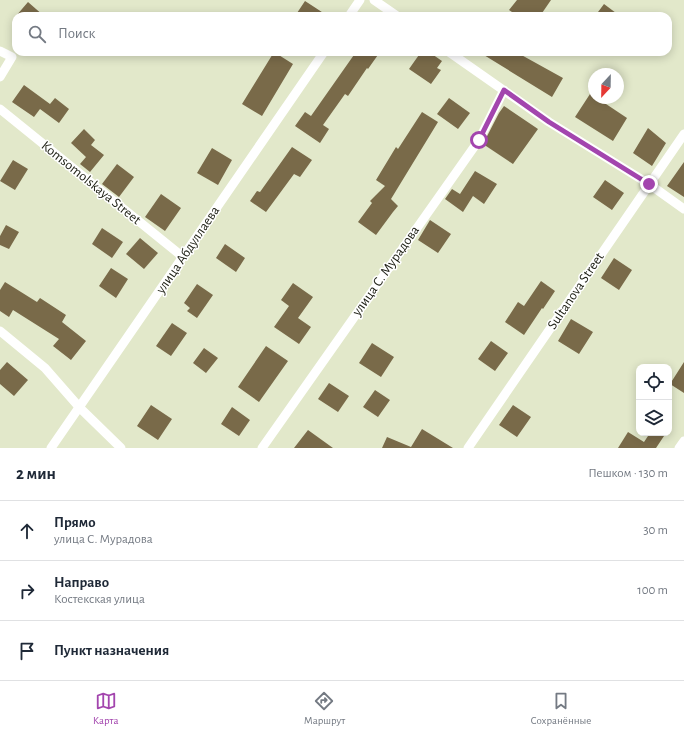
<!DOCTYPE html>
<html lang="ru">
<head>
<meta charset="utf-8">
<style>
  body { margin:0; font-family:"Alegreya Sans",sans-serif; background:#f2f2f3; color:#1f2937 }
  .controls { position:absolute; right:12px; bottom:12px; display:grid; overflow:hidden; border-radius:8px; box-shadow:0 2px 10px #0003 }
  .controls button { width:36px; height:36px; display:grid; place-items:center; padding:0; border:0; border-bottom:1px solid #e0e1e3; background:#fff; color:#1f2937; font:20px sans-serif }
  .compass { position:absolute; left:588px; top:68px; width:36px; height:36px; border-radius:50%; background:#fff; box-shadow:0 2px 10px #0003; rotate:202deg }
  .stop { position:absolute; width:12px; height:12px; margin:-9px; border:3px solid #a345ae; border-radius:50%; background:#fff }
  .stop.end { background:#a345ae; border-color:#fff; box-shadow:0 1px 4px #0008 }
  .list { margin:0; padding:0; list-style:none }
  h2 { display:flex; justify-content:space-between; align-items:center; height:52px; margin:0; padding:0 16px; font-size:17px }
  h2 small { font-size:13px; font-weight:400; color:#747a83 }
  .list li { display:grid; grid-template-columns:26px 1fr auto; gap:12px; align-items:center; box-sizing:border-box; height:60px; padding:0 16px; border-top:1px solid #e0e1e3 }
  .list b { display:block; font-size:15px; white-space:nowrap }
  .list p { margin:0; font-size:13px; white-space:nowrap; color:#747a83 }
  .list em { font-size:13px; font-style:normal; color:#747a83 }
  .icon { flex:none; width:22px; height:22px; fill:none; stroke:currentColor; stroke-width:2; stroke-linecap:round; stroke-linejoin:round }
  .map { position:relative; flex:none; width:684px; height:448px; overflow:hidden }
  .search { position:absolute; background:#fff; box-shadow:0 2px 10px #0003; left:12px; right:12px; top:12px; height:44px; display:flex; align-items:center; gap:10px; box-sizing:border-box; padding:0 14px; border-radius:12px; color:#747a83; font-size:15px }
  .sheet { height:232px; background:#fff }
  nav { display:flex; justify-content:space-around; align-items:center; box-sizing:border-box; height:56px; border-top:1px solid #e0e1e3; background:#fff; font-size:11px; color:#747a83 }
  nav a { display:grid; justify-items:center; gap:2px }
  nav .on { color:#a345ae }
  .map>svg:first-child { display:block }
  .building { fill:#796a49 }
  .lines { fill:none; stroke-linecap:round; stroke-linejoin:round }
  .street { stroke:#fff; stroke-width:9 }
  .route { stroke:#a345ae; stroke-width:5 }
  .labels { text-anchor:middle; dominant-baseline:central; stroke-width:3; stroke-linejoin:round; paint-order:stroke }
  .street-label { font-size:14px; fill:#202217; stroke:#fff }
</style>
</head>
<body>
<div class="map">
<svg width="684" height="448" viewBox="0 0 684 448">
  <rect width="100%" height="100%" fill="#e2e8ca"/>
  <path class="building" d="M517,0H551L540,16H518L509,10Z
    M305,1L328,16H295Z
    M28,2L44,16H16Z
    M604,4L620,16H595Z
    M274,52L293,64L262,116L242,104Z
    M356,52H380L368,69L367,68L348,96L345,94L323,125L329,129L320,143L295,126L305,112L311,116Z
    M421,52H429L442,61L437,68L441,70L431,84L409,69Z
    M479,52H516L563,78L552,97Z
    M24,85L50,104L55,98L69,109L59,123L40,109L34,117L12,102Z
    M590,94L594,96V98H597L627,118L613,141L575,117Z
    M449,98L470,113L458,129L437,114Z
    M504,106L538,129L513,164L483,144L499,113Z
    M422,112L438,122L391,199L398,206L393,212L376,235L358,222L372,203L370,201L385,186L376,180L396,147L398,149Z
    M648,128L666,143L652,166L633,153Z
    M84,129L95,140L91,145L104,155L90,172L80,164L86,157L71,143Z
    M292,147L312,160L300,177L294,174L266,212L250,201L257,191L260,192Z
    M212,148L232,160L218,185L197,173Z
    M13,160L28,169L15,190L0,181Z
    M684,162V197L667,186Z
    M117,164L134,177L119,197L102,184Z
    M475,171L497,184L484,204L473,196L463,212L445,199L452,189L460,194Z
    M605,180L624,193L612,210L593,197Z
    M161,194L181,208L165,231L145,217Z
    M430,220L451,234L438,253L418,240Z
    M6,225L19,232L9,249L0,245V236Z
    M102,228L123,242L112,258L92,244Z
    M140,238L158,253L144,269L126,254Z
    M225,244L245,258L236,272L216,258Z
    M614,258L632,270L619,290L601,278Z
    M111,268L128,279L116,298L99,286Z
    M541,281L555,291L543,309L542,308L524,335L505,322L518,302L524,306Z
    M5,282L37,302L40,298L66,315L62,322L86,341L71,360L53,346L59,339L13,310L9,317L0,311V290Z
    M293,283L313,297L298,318L311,327L299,344L274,327L289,306L281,300Z
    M197,284L213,295L197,318L187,311L190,308L184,303Z
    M571,319L593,332L579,354L558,341Z
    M172,323L187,333L171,356L156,346Z
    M491,341L508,353L495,371L478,359Z
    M372,343L394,357L381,377L359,363Z
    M266,346L288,361L259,402L238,387Z
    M204,348L218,358L206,373L193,363Z
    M7,362L28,380L14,396L0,384V370Z
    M684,362V393L670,384Z
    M329,383L349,396L338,412L318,399Z
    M375,390L390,400L378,417L363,407Z
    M151,405L172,419L158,440L137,426Z
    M513,405L531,417L517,437L499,425Z
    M232,407L250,420L239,436L221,424Z
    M422,429L453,448H382L387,437L411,447Z
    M308,430L333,448H294Z
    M628,432L644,442L650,433H666L656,448H618Z"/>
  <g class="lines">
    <path class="street" d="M374,0L397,16
      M349,16L360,0
      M0,51L12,57L0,77
      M449,52L549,122L649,184L684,209
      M0,109L183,257
      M0,331L45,368L80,408L121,448
      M51,448L324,52
      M262,448L479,140L504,90
      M468,448L684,134
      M679,448L684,441"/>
  </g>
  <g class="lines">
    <path class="route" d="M479,140L504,90L549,122L649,184"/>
  </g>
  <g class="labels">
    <g class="street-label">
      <text transform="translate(91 183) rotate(39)">Komsomolskaya Street</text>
      <text transform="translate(188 250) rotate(-56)">улица Абдуллаева</text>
      <text transform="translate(386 271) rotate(-55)">улица С. Мурадова</text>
      <text transform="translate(576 291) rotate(-56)">Sultanova Street</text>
    </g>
  </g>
</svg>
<div class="controls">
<button><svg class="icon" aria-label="locate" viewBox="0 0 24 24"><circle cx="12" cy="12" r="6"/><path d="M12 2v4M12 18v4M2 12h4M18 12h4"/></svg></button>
<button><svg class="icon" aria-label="layers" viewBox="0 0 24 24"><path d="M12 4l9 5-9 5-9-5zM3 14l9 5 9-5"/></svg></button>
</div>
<svg class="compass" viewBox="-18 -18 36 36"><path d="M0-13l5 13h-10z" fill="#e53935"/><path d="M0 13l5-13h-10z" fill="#747a83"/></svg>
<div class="stop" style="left:479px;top:140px"></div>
<div class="stop end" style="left:649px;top:184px"></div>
<div class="search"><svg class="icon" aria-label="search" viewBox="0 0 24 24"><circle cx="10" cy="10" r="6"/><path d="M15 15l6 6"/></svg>Поиск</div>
</div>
<section class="sheet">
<h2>2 мин<small>Пешком · 130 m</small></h2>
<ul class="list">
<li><svg class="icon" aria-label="ahead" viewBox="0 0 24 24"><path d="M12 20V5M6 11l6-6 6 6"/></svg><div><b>Прямо</b><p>улица С. Мурадова</p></div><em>30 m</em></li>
<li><svg class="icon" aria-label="right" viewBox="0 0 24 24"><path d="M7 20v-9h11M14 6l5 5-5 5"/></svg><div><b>Направо</b><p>Костекская улица</p></div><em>100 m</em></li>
<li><svg class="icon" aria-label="arrive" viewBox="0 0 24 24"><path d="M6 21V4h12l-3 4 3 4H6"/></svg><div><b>Пункт назначения</b></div></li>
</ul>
</section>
<nav>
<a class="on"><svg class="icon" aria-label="map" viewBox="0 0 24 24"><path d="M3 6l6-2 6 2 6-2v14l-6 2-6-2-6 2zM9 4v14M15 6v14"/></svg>Карта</a>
<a><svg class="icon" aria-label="directions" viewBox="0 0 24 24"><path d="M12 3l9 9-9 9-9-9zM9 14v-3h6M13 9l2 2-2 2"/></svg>Маршрут</a>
<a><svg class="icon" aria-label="saved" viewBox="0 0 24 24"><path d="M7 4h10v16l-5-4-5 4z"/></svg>Сохранённые</a>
</nav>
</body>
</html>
